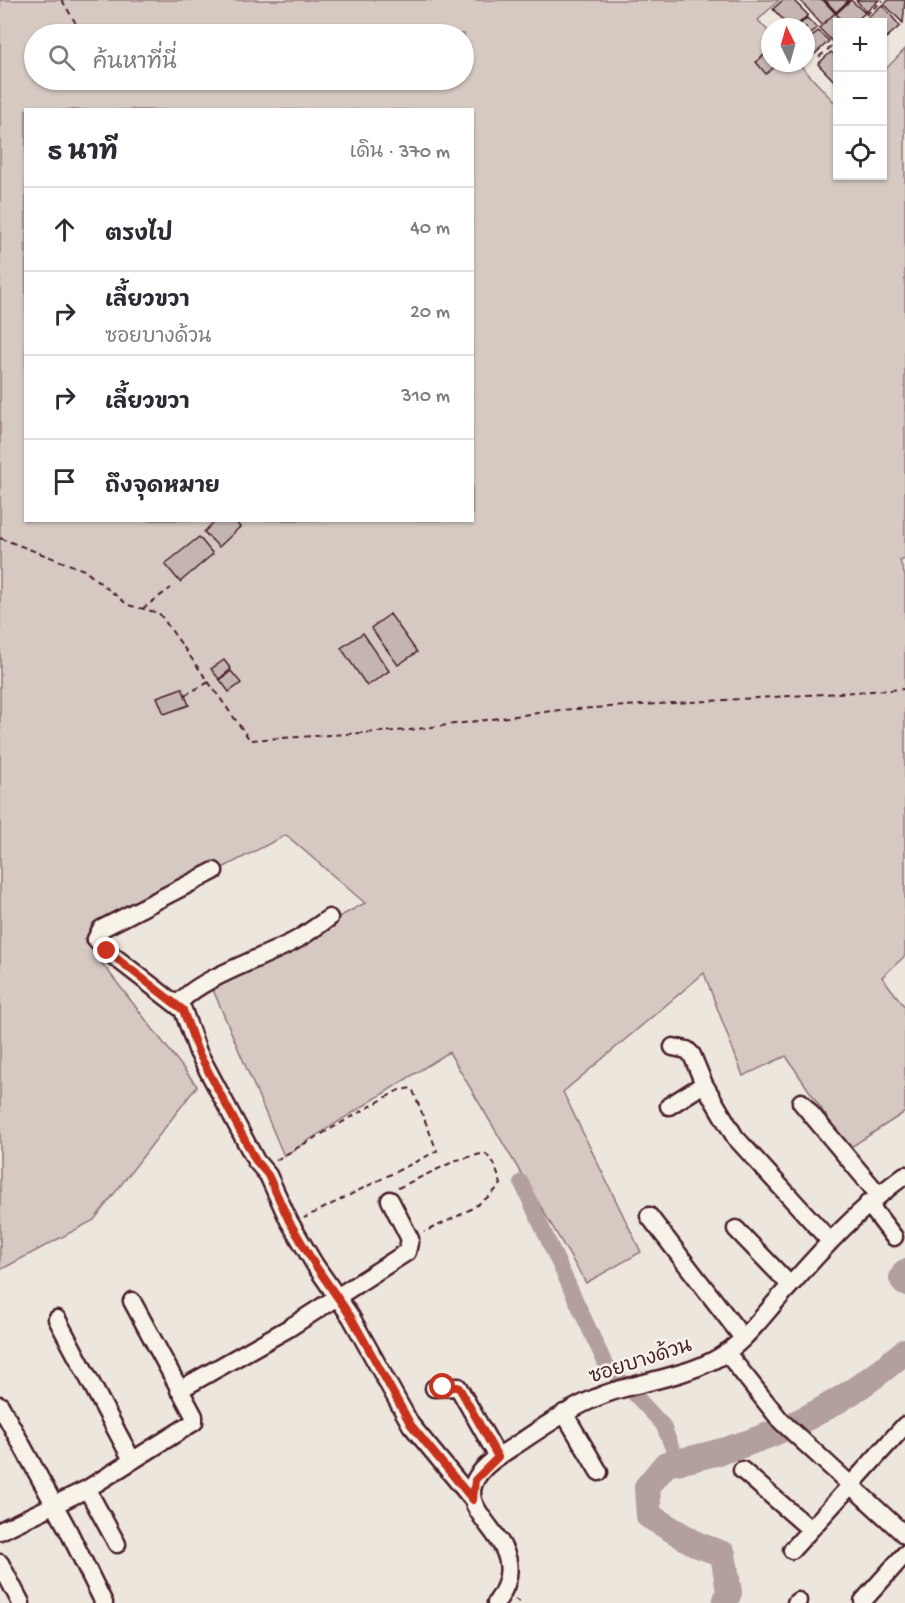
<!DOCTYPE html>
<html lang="th">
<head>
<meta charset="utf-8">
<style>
  body { margin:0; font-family:"Gochi Hand","Playpen Sans Thai",sans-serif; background:#f2f2f3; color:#2b2b33 }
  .controls { position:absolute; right:18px; top:18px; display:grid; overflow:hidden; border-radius:0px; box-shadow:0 2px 4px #0004 }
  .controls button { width:54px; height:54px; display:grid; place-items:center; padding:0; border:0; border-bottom:2px solid #e1e1e2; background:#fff; color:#2b2b33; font:30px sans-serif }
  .compass { position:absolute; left:761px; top:18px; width:54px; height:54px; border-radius:50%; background:#fff; box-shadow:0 2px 4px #0004; rotate:355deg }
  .stop { position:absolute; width:18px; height:18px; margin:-14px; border:4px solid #c8321e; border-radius:50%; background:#fff }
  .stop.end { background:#c8321e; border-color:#fff; box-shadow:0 2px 6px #0008 }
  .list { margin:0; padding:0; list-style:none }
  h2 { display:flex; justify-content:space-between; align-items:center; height:78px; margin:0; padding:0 24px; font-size:26px }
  h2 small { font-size:20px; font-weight:400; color:#7c7c81 }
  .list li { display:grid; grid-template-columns:39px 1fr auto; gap:18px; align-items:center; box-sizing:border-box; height:84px; padding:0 24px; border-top:2px solid #e1e1e2 }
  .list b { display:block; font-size:22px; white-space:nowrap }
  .list p { margin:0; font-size:20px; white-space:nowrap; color:#7c7c81 }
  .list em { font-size:20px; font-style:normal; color:#7c7c81 }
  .icon { flex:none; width:33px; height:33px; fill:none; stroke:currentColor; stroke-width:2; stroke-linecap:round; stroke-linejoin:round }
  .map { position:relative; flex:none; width:905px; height:1603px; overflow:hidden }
  .search { position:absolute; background:#fff; box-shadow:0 2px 4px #0004; left:24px; top:24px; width:450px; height:66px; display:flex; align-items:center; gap:15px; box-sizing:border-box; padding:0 21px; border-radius:33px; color:#7c7c81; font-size:22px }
  .panel { position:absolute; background:#fff; box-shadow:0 2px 4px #0004; left:24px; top:108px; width:450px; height:414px; border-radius:0px }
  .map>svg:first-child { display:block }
  .green { fill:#d5c9c2; stroke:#907476; stroke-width:1.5; fill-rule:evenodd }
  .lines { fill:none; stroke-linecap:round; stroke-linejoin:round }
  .canal { stroke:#b39f9d; stroke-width:15 }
  .river { stroke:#b39f9d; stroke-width:26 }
  .building { fill:#c4b5b0; stroke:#4a1f2b; stroke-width:1.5 }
  .minor-casing { stroke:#4a1f2b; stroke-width:21 }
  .path { stroke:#4a1f2b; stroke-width:2; stroke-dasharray:6 4.5; stroke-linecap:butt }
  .minor { stroke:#f7f3e8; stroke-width:16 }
  .route { stroke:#c8321e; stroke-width:8 }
  .labels { text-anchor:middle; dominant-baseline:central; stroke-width:5; stroke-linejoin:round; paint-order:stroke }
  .street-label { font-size:20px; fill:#4a1f2b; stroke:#f7f3e8 }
</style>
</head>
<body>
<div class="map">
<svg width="905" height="1603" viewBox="0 0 905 1603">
  <rect width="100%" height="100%" fill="#ece6dd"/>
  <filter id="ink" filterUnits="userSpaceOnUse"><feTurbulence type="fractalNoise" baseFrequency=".0167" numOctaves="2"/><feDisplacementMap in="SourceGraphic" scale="12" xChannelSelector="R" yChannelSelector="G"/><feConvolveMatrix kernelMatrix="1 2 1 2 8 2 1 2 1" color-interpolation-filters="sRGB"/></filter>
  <g filter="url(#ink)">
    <path class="green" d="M0,0H779L758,20L770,33V63H798L837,105L838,176H882L883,72L905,49V559L900,561L905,576V956L882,977L905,1007V1112L848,1149L786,1056L743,1076L704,973L563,1092L641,1252L586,1283L449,1052L284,1156L211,985L365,903L286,835L84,940L197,1086L94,1220L0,1270ZM34,34H464V80H34ZM26,110H472V520H26Z"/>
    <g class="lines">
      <path class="canal" d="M521,1182L605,1363L663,1425L678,1462"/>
      <path class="river" d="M905,1272L902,1278L905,1283
        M725,1603L729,1592L723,1554L698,1545L649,1516L647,1487L666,1464C757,1448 836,1412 905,1351"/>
    </g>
    <path class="building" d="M783,0H793L808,15L795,27H790L773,9Z
      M800,0H823L835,13L822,25Z
      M825,0H849L836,12Z
      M851,0L865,13L854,22H845L836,14Z
      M856,0H879L866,12Z
      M889,0H905L903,23L884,4Z
      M882,5L900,26L886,38L882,33V22H873L868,17Z
      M835,13L844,22H838V37L833,42L819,28Z
      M807,18L817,28L806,38V27H797Z
      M818,31L829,41L815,54L806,42Z
      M770,50V63H779L766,74L756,62Z
      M831,52L838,58V85L818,64Z
      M216,520H234L240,527L219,547L204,532Z
      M199,537L213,554L180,582L165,564Z
      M390,614L417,652L398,665L371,628Z
      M363,633L389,671L367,686L341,648Z
      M224,660L231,669L219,679L211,669Z
      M231,671L241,683L229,692L220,680Z
      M182,688L189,705L164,714L157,697Z"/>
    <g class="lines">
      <defs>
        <path id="minor" d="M214,871L101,929L96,939L107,951L183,1010L198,1052L256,1161L268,1175L289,1221L315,1265L351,1317L411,1425L473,1500
          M178,1005C195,979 269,956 298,939C309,932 319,925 329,918
          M673,1047L687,1050L692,1055L704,1084L735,1137L830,1241
          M801,1102L878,1194
          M669,1106L704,1084
          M868,1203L894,1237
          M649,1216L743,1338
          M736,1229L790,1285
          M57,1319L132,1460
          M726,1352L781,1421L905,1535
          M434,1388L458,1387L498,1457
          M179,1390L289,1328L407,1252L410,1239L390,1200
          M0,1405L67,1528L104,1603
          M564,1413L599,1472
          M742,1470L810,1529
          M87,1489L117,1544
          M0,1531L87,1489L194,1422V1416L132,1301
          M792,1550L905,1425
          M0,1563L21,1603
          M863,1601L905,1554
          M496,1603C541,1541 450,1518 477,1477C487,1462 504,1453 519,1443C549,1423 579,1402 614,1391C647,1381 683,1376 714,1360C744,1345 765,1312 788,1288C826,1245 859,1209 905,1175
          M796,1603L798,1601"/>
      </defs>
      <use href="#minor" class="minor-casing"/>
      <path class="path" d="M62,0L82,34
        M858,22L883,0
        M819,57L838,41
        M0,538L84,570L128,605L159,613L250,740L410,730L560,710L905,689
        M142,609L171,588
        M185,695L209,682
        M276,1160L399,1090L412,1088L437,1151L304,1218
        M398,1188L457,1160L485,1153L494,1163L501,1184C481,1208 451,1219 424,1232
        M515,1599L521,1603"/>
      <use href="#minor" class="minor"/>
    </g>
  </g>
  <g class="lines" filter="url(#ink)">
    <path class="route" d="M107,951L183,1010L198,1052L256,1161L268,1175L289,1221L315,1265L351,1317L411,1425L473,1500L475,1480L498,1457L461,1391L458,1387H443"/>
  </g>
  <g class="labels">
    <g class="street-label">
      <text transform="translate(641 1363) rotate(-18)">ซอยบางด้วน</text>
    </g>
  </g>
</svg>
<div class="controls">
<button>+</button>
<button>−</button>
<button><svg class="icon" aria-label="locate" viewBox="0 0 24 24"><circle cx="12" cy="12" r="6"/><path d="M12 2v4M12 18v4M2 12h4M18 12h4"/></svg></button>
</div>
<svg class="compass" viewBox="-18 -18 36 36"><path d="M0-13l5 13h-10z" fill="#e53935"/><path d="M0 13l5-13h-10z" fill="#7c7c81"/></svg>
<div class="stop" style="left:443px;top:1387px"></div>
<div class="stop end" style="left:107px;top:951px"></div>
<div class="search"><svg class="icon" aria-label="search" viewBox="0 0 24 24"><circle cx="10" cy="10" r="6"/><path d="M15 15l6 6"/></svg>ค้นหาที่นี่</div>
<section class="panel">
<h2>5 นาที<small>เดิน · 370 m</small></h2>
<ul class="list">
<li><svg class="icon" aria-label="ahead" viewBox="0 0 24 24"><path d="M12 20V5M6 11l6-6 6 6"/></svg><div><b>ตรงไป</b></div><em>40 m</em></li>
<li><svg class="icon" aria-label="right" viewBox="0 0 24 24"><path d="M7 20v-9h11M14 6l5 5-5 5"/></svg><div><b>เลี้ยวขวา</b><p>ซอยบางด้วน</p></div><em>20 m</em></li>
<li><svg class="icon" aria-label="right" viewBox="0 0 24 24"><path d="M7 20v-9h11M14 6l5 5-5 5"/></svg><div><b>เลี้ยวขวา</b></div><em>310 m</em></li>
<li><svg class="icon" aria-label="arrive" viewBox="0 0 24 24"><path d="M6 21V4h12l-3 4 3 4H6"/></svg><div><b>ถึงจุดหมาย</b></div></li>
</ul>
</section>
</div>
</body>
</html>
